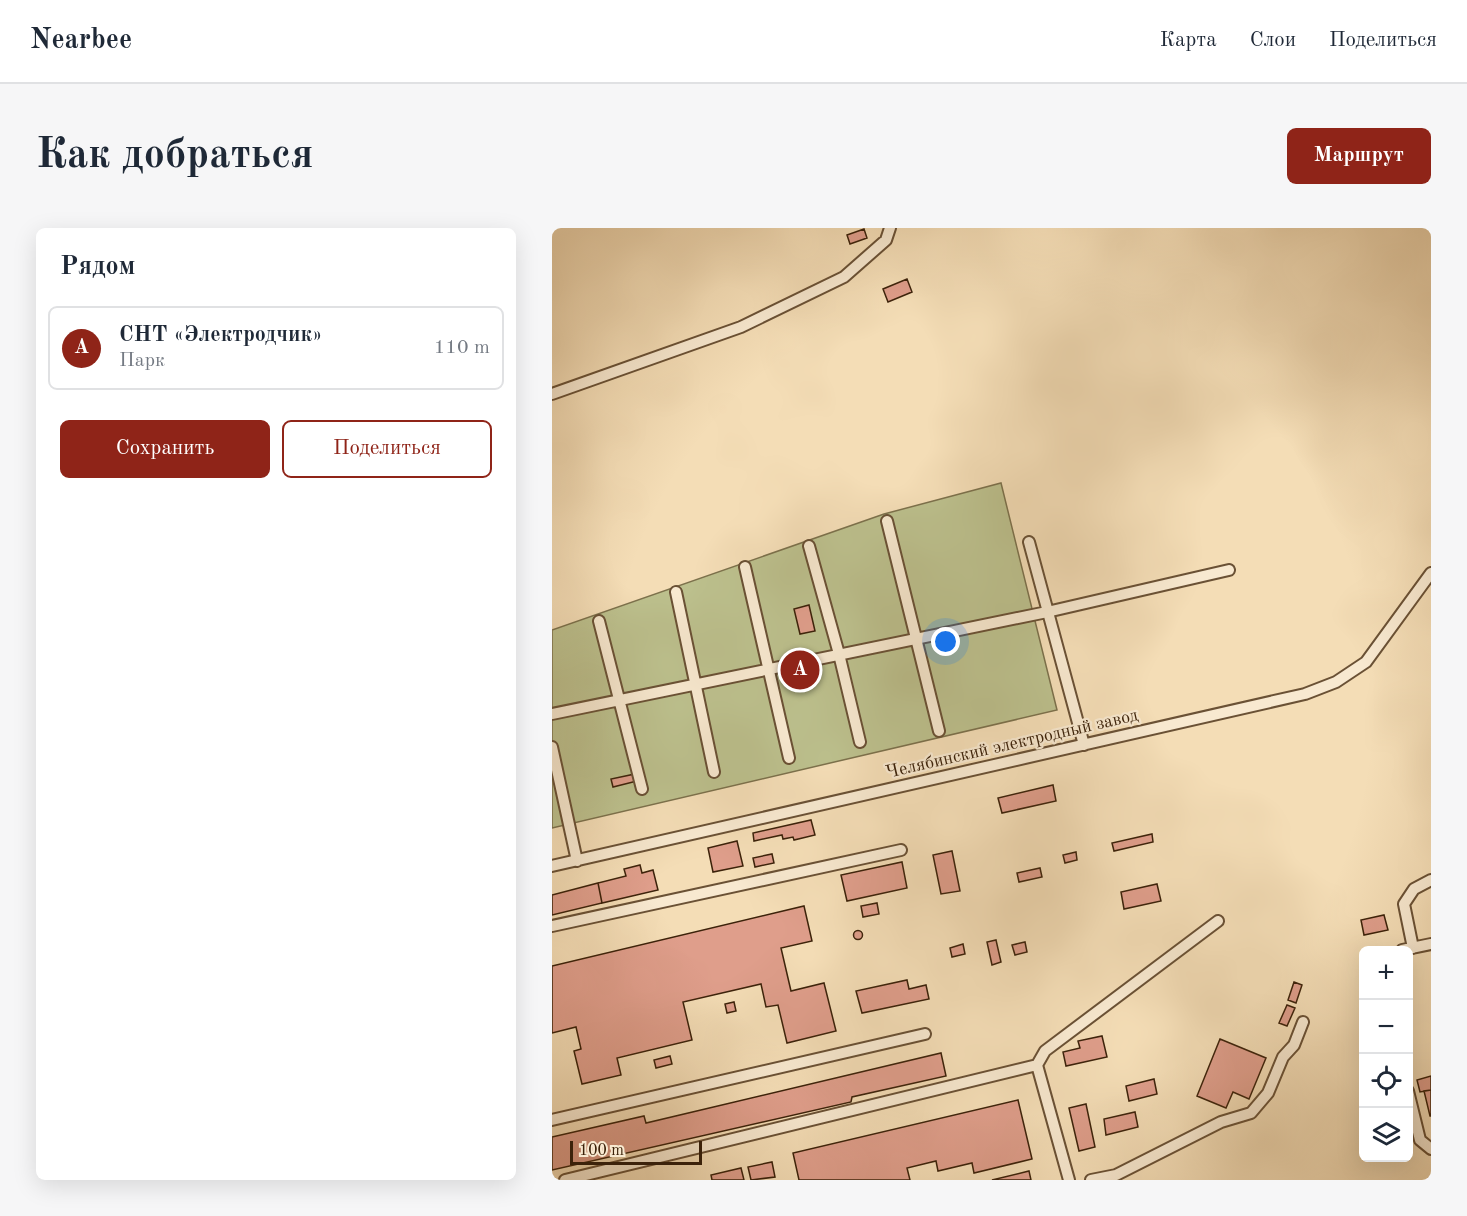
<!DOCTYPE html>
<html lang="ru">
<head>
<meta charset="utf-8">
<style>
  body { margin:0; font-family:"Old Standard TT",serif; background:#f6f6f7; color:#1f2937 }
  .controls { position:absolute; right:18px; bottom:18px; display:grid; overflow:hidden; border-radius:9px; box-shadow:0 6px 24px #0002 }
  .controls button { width:54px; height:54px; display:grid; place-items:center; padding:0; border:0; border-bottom:2px solid #e0e1e3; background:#fff; color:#1f2937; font:30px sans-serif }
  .scale { position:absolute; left:18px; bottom:15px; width:132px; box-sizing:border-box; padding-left:6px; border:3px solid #3c220a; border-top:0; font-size:16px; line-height:21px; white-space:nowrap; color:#3c220a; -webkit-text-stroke:4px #f8e9d0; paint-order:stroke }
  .you { position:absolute; left:394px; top:414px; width:21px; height:21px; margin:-15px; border:4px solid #fff; border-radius:50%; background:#1a73e8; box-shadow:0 0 0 9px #1a73e833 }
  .badge { display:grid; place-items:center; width:39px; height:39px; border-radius:50%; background:#8f2418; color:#fff; font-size:20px; font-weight:700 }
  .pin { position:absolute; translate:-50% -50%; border:3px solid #fff; box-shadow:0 2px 6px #0006 }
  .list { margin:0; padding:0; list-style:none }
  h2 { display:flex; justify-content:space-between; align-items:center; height:78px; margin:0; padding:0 24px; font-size:26px }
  h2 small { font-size:20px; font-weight:400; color:#747a83 }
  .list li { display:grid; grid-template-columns:39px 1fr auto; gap:18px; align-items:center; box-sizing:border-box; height:84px; margin:0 12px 12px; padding:0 12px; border:2px solid #e0e1e3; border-radius:9px }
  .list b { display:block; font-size:22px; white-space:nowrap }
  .list p { margin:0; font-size:20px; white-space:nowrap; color:#747a83 }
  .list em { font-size:20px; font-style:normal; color:#747a83 }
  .actions { display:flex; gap:12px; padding:18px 24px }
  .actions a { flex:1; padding:14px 0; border:2px solid #8f2418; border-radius:9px; text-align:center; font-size:21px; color:#8f2418 }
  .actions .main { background:#8f2418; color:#fff }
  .icon { flex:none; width:33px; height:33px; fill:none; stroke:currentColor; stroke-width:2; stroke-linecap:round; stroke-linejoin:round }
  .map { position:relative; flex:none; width:879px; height:952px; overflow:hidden; border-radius:9px }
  header { display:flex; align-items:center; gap:36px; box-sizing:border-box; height:84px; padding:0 30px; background:#fff; border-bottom:2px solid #e0e1e3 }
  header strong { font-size:28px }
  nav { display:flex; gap:33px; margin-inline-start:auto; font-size:21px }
  .intro { display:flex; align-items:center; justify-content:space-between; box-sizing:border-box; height:144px; padding:0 36px }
  h1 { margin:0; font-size:42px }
  .button { padding:15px 27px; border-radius:9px; background:#8f2418; color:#fff; font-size:21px; font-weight:700 }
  main { display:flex; gap:36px; padding:0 36px }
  aside { flex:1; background:#fff; border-radius:9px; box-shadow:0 6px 24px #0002 }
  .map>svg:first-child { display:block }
  .green { fill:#bcc08d; stroke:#7c714c; stroke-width:1.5 }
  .building { fill:#df9e8b; stroke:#3c220a; stroke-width:1.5 }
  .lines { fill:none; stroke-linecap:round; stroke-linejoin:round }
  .minor-casing { stroke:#6a5135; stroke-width:14 }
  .minor { stroke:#f8e9d0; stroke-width:10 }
  .labels { text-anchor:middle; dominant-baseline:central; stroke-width:4.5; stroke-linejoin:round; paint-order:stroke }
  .street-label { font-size:18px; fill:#3c220a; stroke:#f8e9d0 }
</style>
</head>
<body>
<header>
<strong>Nearbee</strong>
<nav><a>Карта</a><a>Слои</a><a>Поделиться</a></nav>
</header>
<div class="intro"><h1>Как добраться</h1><a class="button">Маршрут</a></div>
<main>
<aside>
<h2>Рядом<small></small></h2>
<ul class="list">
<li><span class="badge">A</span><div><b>СНТ «Электродчик»</b><p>Парк</p></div><em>110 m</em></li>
</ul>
<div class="actions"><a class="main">Сохранить</a><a>Поделиться</a></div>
</aside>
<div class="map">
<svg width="879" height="952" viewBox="0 0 879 952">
  <rect width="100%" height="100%" fill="#f4ddb6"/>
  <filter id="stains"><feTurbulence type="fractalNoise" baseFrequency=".00333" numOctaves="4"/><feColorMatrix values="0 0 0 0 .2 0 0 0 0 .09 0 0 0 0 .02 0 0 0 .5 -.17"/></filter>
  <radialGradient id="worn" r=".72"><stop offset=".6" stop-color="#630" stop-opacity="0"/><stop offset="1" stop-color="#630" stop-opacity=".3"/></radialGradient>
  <path class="green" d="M449,255L505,482L0,600V402L332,286Z"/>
  <path class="building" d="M312,1L315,10L298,16L295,7Z
    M355,51L360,64L336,74L331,61Z
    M257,377L263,403L248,406L242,381Z
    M83,546L85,553L61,559L59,551Z
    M501,557L504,573L450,585L446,570Z
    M259,592L263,607L242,612L241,609L231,611L230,607L202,613L201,605Z
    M600,606L601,614L562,623L560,615Z
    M185,613L191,638L161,644L156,620Z
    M400,623L408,663L389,666L381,627Z
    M524,624L525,632L513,635L511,627Z
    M220,626L222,635L203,639L201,630Z
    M350,634L355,660L295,673L289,647Z
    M88,637L90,645L101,642L106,662L50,675L46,655L74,648L72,641Z
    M488,640L490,649L467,654L465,645Z
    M46,655L50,675L0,687V667Z
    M605,656L609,673L572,681L569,664Z
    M325,675L327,686L311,689L309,678Z
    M252,678L260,713L229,720L239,763L272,755L284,803L235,815L226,777L214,779L209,756L131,774L140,812L65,830L69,847L30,856L22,823L29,821L24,799L0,805V738Z
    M832,687L836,702L812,707L809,692Z
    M301.5 707a4.5 4.5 0 1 1 9 0a4.5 4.5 0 1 1-9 0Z
    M444,712L449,734L440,737L435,714Z
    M473,714L475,724L463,727L460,717Z
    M411,716L413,726L400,729L398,720Z
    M355,752L357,761L374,757L377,771L310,785L304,763Z
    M742,754L750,757L744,775L736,772Z
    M182,774L184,783L175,785L173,776Z
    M735,777L743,780L735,798L727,795Z
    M550,808L555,829L514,838L511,824L528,820L526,813Z
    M668,811L714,830L697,871L681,864L674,880L645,868Z
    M389,825L394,848L300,869L299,874L0,942V909L92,888L94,895Z
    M118,828L120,836L104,840L102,832Z
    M879,848V862L868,864L865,852Z
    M602,851L605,866L577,873L574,858Z
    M879,862V888H878L872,863Z
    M466,872L480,931L422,945L420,935L386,943L384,933L355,940L358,952H247L241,925Z
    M534,876L543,919L527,923L517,880Z
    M583,884L586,899L554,907L552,891Z
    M220,934L223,949L199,952L196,939Z
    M189,940L192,952H160L159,947Z
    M477,943L479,952H440Z"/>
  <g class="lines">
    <defs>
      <path id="minor" d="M0,166L189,99L292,49L334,12L338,0
        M335,293L387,503
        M477,314L532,517
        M257,318L287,426L308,514
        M193,339L237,530
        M124,364L162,544
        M47,393L90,561
        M0,486L495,384L677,342
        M0,519L25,633
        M0,638L753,466L784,454L814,434L879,345
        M0,698L349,622
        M861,720L852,676L862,661L879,652
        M850,722L879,716
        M856,863L868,912L879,921
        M0,892L373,806
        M13,952L485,837
        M517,952L485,837L493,823L666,693
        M539,952L564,947L669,894L699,885L716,865L731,829L742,817L751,794"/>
    </defs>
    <use href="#minor" class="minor-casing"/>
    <use href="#minor" class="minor"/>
  </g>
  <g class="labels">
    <g class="street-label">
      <text transform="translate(460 516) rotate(-13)">Челябинский электродный завод</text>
    </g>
  </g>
  <rect width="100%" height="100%" filter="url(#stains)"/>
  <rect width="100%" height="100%" fill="url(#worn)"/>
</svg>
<div class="controls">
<button>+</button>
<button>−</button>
<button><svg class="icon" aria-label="locate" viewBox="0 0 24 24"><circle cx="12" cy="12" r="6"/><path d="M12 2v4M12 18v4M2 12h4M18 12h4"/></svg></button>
<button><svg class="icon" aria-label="layers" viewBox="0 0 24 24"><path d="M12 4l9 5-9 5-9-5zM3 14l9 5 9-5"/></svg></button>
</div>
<div class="scale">100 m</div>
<div class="you"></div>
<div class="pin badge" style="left:248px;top:442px">A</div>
</div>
</main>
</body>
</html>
